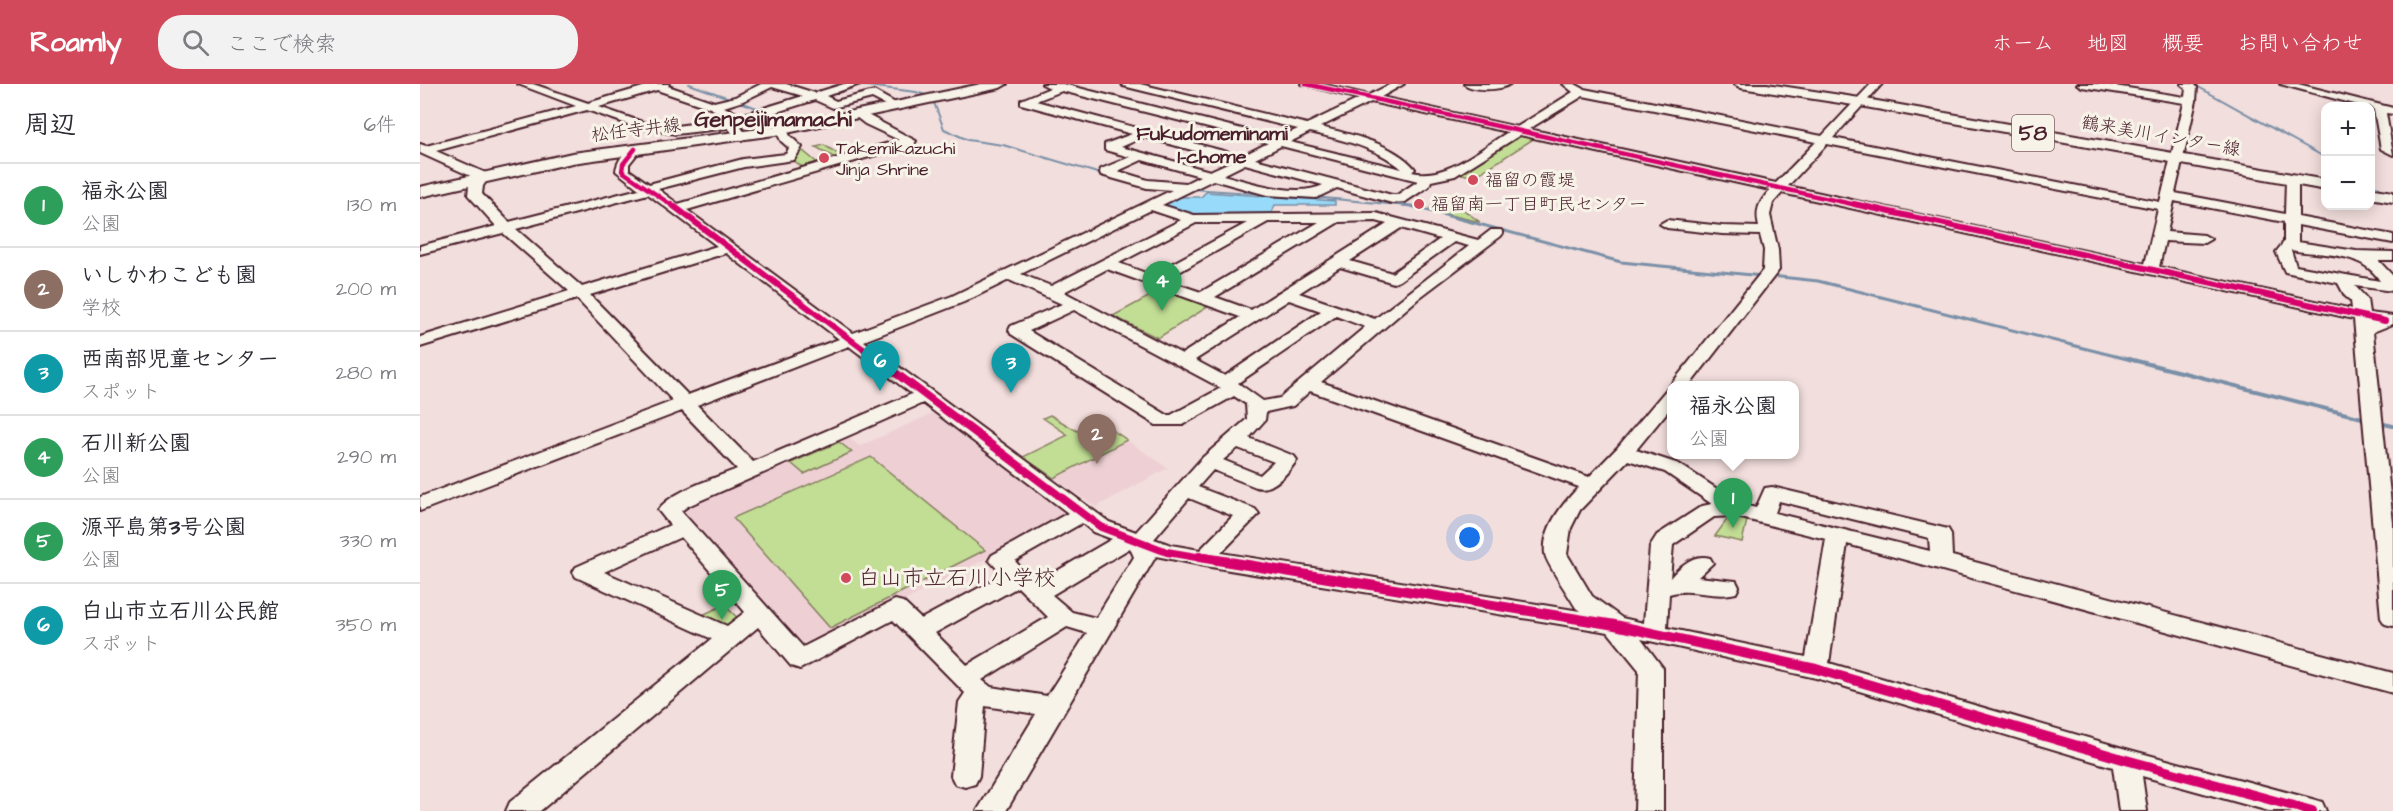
<!DOCTYPE html>
<html lang="ja">
<head>
<meta charset="utf-8">
<style>
  body { margin:0; font-family:"Architects Daughter","Klee One",sans-serif; background:#f2f2f3; color:#2b2b33 }
  .controls { position:absolute; right:18px; top:18px; display:grid; overflow:hidden; border-radius:12px; box-shadow:0 3px 15px #0003 }
  .controls button { width:54px; height:54px; display:grid; place-items:center; padding:0; border:0; border-bottom:2px solid #e1e1e2; background:#fff; color:#2b2b33; font:30px sans-serif }
  .you { position:absolute; left:1050px; top:454px; width:21px; height:21px; margin:-15px; border:4px solid #fff; border-radius:50%; background:#1a73e8; box-shadow:0 0 0 9px #1a73e833 }
  .badge { display:grid; place-items:center; width:39px; height:39px; border-radius:50%; background:#d1495b; color:#fff; font-size:20px; font-weight:700 }
  .pin { position:absolute; translate:-50% -50px; filter:drop-shadow(0 2px 3px #0008) }
  .pin::after { content:''; position:absolute; top:32px; width:21px; height:18px; background:inherit; clip-path:polygon(0 0,100% 0,50% 100%) }
  .popup { position:absolute; left:1247px; top:297px; width:132px; height:78px; box-sizing:border-box; display:grid; place-content:center; border-radius:12px; background:#fff; filter:drop-shadow(0 2px 4px #0005); font-size:20px; white-space:nowrap; color:#7c7c81 }
  .popup b { font-size:22px; color:#2b2b33 }
  .popup::after { content:''; position:absolute; left:50%; top:100%; margin-left:-12px; border:12px solid transparent; border-top-color:#fff }
  .list { margin:0; padding:0; list-style:none }
  h2 { display:flex; justify-content:space-between; align-items:center; height:78px; margin:0; padding:0 24px; font-size:26px }
  h2 small { font-size:20px; font-weight:400; color:#7c7c81 }
  .list li { display:grid; grid-template-columns:39px 1fr auto; gap:18px; align-items:center; box-sizing:border-box; height:84px; padding:0 24px; border-top:2px solid #e1e1e2 }
  .list b { display:block; font-size:22px; white-space:nowrap }
  .list p { margin:0; font-size:20px; white-space:nowrap; color:#7c7c81 }
  .list em { font-size:20px; font-style:normal; color:#7c7c81 }
  .icon { flex:none; width:33px; height:33px; fill:none; stroke:currentColor; stroke-width:2; stroke-linecap:round; stroke-linejoin:round }
  .map { position:relative; flex:none; width:1973px; height:727px; overflow:hidden }
  header { display:flex; align-items:center; gap:36px; box-sizing:border-box; height:84px; padding:0 30px; background:#d1495b; color:#fff }
  header strong { font-size:28px }
  nav { display:flex; gap:33px; margin-inline-start:auto; font-size:21px }
  .search { width:420px; height:54px; background:#f2f2f3; display:flex; align-items:center; gap:15px; box-sizing:border-box; padding:0 21px; border-radius:24px; color:#7c7c81; font-size:22px }
  main { display:flex }
  aside { flex:1; background:#fff }
  .map>svg:first-child { display:block }
  .built { fill:#eed0d4 }
  .green { fill:#c2de95; stroke:#867e60; stroke-width:1.5 }
  .water { fill:#98daf9; stroke:#798fa7; stroke-width:1.5 }
  .lines { fill:none; stroke-linecap:round; stroke-linejoin:round }
  .stream-far2 { stroke:#798fa7; stroke-width:2 }
  .stream-far1 { stroke:#798fa7; stroke-width:3 }
  .stream { stroke:#798fa7; stroke-width:4 }
  .minor-casing { stroke:#4a1f2b; stroke-width:4 }
  .major-casing { stroke:#4a1f2b; stroke-width:4 }
  .minor { fill:#f7f3e8; fill-rule:evenodd }
  .major { fill:#f7f3e8; fill-rule:evenodd }
  .cycleway-far3-casing { stroke:#f7f3e8; stroke-width:7 }
  .cycleway-far2-casing { stroke:#f7f3e8; stroke-width:9 }
  .cycleway-far1-casing { stroke:#f7f3e8; stroke-width:11 }
  .cycleway-casing { stroke:#f7f3e8; stroke-width:14 }
  .cycleway-far3 { stroke:#d6006c; stroke-width:4.5 }
  .cycleway-far2 { stroke:#d6006c; stroke-width:6 }
  .cycleway-far1 { stroke:#d6006c; stroke-width:8 }
  .cycleway { stroke:#d6006c; stroke-width:10 }
  .poi-dot { fill:#d1495b; stroke:#f7f3e8; stroke-width:2 }
  .labels { text-anchor:middle; dominant-baseline:central; stroke-width:6; stroke-linejoin:round; paint-order:stroke }
  .far-street-label { font-size:18px; fill:#4a1f2b; stroke:#f7f3e8 }
  .far-poi-label { font-size:18px; fill:#4a1f2b; stroke:#f7f3e8; text-anchor:start }
  .far-neighbourhood-label { font-size:20px; font-weight:bold; fill:#4a1f2b; stroke:#f7f3e8 }
  .shield { fill:#f7f3e8; stroke:#7e5f64; stroke-width:1.5 }
  .shield-label { font-size:21px; font-weight:bold; fill:#4a1f2b }
  .far-quarter-label { font-size:22px; font-weight:bold; fill:#4a1f2b; stroke:#f7f3e8 }
  .poi-label { font-size:22px; fill:#4a1f2b; stroke:#f7f3e8; text-anchor:start }
</style>
</head>
<body>
<header>
<strong>Roamly</strong>
<div class="search"><svg class="icon" aria-label="search" viewBox="0 0 24 24"><circle cx="10" cy="10" r="6"/><path d="M15 15l6 6"/></svg>ここで検索</div>
<nav><a>ホーム</a><a>地図</a><a>概要</a><a>お問い合わせ</a></nav>
</header>
<main>
<aside>
<h2>周辺<small>6件</small></h2>
<ul class="list">
<li><span class="badge" style="background:#2e9e5b">1</span><div><b>福永公園</b><p>公園</p></div><em>130 m</em></li>
<li><span class="badge" style="background:#8d6e63">2</span><div><b>いしかわこども園</b><p>学校</p></div><em>200 m</em></li>
<li><span class="badge" style="background:#0f9aa8">3</span><div><b>西南部児童センター</b><p>スポット</p></div><em>280 m</em></li>
<li><span class="badge" style="background:#2e9e5b">4</span><div><b>石川新公園</b><p>公園</p></div><em>290 m</em></li>
<li><span class="badge" style="background:#2e9e5b">5</span><div><b>源平島第3号公園</b><p>公園</p></div><em>330 m</em></li>
<li><span class="badge" style="background:#0f9aa8">6</span><div><b>白山市立石川公民館</b><p>スポット</p></div><em>350 m</em></li>
</ul>
</aside>
<div class="map">
<svg width="1973" height="727" viewBox="0 0 1973 727">
  <rect width="100%" height="100%" fill="#f2dedc"/>
  <filter id="ink" filterUnits="userSpaceOnUse"><feTurbulence type="fractalNoise" baseFrequency=".0167" numOctaves="2"/><feDisplacementMap in="SourceGraphic" scale="12" xChannelSelector="R" yChannelSelector="G"/><feConvolveMatrix kernelMatrix="1 2 1 2 8 2 1 2 1" color-interpolation-filters="sRGB"/></filter>
  <g filter="url(#ink)">
    <path class="built" d="M516,328L653,430L401,560L380,558L262,427L272,416L424,351L440,362Z
      M630,331L657,347L679,337L748,384L676,423L603,373L648,351L623,334Z"/>
    <path class="green" d="M1100,48L1118,52L1054,93L1034,88Z
      M404,61L426,75L387,86L371,75L383,67L400,81L417,75L396,63Z
      M1019,116H1030L1060,138L1008,126Z
      M743,205L791,221L738,254L693,232Z
      M630,331L657,347L679,337L707,356L634,394L603,373L648,351L623,334Z
      M419,358L432,368L384,390L371,379Z
      M451,373L565,466L410,544L313,434Z
      M1309,433L1327,436L1322,458L1295,452Z
      M304,521L323,539L310,548L278,533Z"/>
    <path class="water" d="M786,108L915,117V121H855L851,131L780,133L742,123V120L757,113H781Z"/>
    <g class="lines">
      <path class="stream-far2" d="M269,0L312,15
        M431,0L496,8L509,12
        M1773,0L1906,74
        M513,16L524,45L548,56L583,61L684,91
        M318,17L342,26
        M1950,99L1966,108
        M771,105L847,110
        M893,113L990,122"/>
      <path class="stream-far1" d="M974,120L991,122L1201,178L1342,192
        M1350,192L1398,197L1715,277"/>
      <path class="stream" d="M1709,275L1946,335
        M1959,339L1973,342"/>
      <defs>
        <path id="minor" d="M98,0H113L168,19L233,0H249L248,2L294,18L315,13L341,0H366L395,9L424,0H440L406,12L416,17L454,7L477,20V24L473,25L452,14L413,24L395,16L318,40L328,52L322,56L318,55L308,44L256,50L216,43L167,26L16,67L68,90L69,93L63,102L62,110L89,138L219,105L196,87C197,77 206,64 215,61L221,65L209,80V86L229,100L323,75L366,70L369,64L361,57L356,46L362,42L366,44L370,52L382,63L374,76L324,83L238,105L258,120L479,56L445,40L432,30L434,28H442L496,57L494,60L267,126L433,249L532,212L752,106L727,104L681,91L680,88L681,85L710,73L685,66V60L712,50L601,20V16L630,4L622,0H643L858,54L878,45L703,2L702,0H720L887,40L939,15L881,0H901L949,11L971,0H984L961,13L1097,43L1153,8L1143,0H1155L1164,5L1402,52L1451,0H1462L1413,54L1740,118L1764,19L1662,3L1657,0H1682L1765,13L1766,4L1761,0H1774L1777,3L1776,17L1755,109L1865,130L1866,95L1872,91L1878,95V133L1973,151V159L1878,141V158L1936,167L1973,168V176H1958L1973,192V207L1935,202L1947,215L1949,229L1973,232V240L1953,248L1973,439V542L1965,540L1961,534L1934,235L1362,109L1353,119L1350,131L1358,166L1359,186L1269,302H1252V304L1250,302L1253,298L1343,186L1344,166L1340,151L1302,150L1247,144L1240,140L1247,136L1302,142L1339,143C1335,126 1339,118 1350,106L1100,51L1035,92L1011,97L1009,102L985,118L972,119L917,104L896,114L847,111L793,96L742,121L774,131L956,129L1058,156L1071,146H1081L1083,149L1081,152L999,214L901,298L1169,393L1197,364L1246,306L1252,305V322L1216,366L1259,380L1320,420L1336,424L1345,404L1352,403L1528,445L1531,450L1532,472L1973,589V609L1427,460L1409,579L1706,665L1892,715L1902,718L1906,727H1849L1722,692L1727,727H1699L1693,683L1396,594L1221,555L1243,584V727H1215L1219,586L1188,548L785,482L736,472L586,727H557L616,630L565,622L559,692L555,700L545,703L535,700L531,692L539,618L545,609L473,536L380,585L371,582L338,543L120,727H86L90,718L292,555L156,493L153,488L156,483L250,441L238,426C251,407 296,394 317,385L262,327L0,427V413L253,317L157,215L0,263V253L149,207L83,149L0,170V162L76,142L48,111L49,102L55,94L0,69V60L6,62L156,22ZM352,3L383,12L321,31L304,23L323,17ZM237,6L290,24L311,35L256,42L222,38L179,23ZM642,7L848,59L822,72L616,17ZM1163,12L1396,58L1356,99L1109,45ZM951,18L1088,48C1060,65 1026,96 992,88L995,85C975,60 930,50 900,43ZM890,48C921,56 957,63 982,85L870,58ZM724,53L812,77L790,87L701,63ZM1407,60L1738,125L1725,180L1368,102ZM861,62L998,97L977,111H972L835,75ZM722,76L780,92L766,99L728,96L698,87ZM825,80L903,101C877,114 830,98 803,91ZM228,110L297,162L162,203L96,145ZM1754,117L1864,138V158L1856,168L1865,188L1918,199L1925,212L1931,217L1932,225L1739,183L1745,157L1784,159L1791,155L1784,151L1747,148ZM731,126L761,136L631,202L601,190ZM956,137L967,140L831,226L795,213L919,138ZM848,138H899L781,208L745,196ZM776,139H827L731,191L699,179ZM981,144L1020,155L972,189L930,177ZM1034,158L1049,162L955,235L879,209L920,183L974,199L979,197ZM1871,166C1902,172 1941,166 1960,197L1876,182ZM306,169L419,255L268,311L170,211ZM687,185L820,233L762,270L644,208ZM589,196L642,220L591,242L589,246L591,250L736,341H762L814,312L826,320L827,335L782,374L716,448L689,438L444,257L544,218ZM869,216L901,227L805,292L775,276ZM654,226L801,304L751,331H747L609,247ZM916,232L945,243L860,314L843,317L818,299ZM429,262L492,310L333,378L277,321ZM890,307L1159,403C1143,419 1122,445 1125,470C1126,479 1150,513 1156,524L1160,527L801,469L839,430L835,425L778,403L793,386L836,403C852,408 868,389 877,376L874,372L829,354L845,336L846,328L873,322ZM503,319L648,429L572,471L569,476L583,491L501,535L483,518L475,516L383,563L261,427L268,422ZM818,364L854,378L840,391L803,376ZM1208,376L1245,388L1292,420L1282,422L1237,451L1230,462L1224,539L1202,534L1172,512L1147,470L1151,444L1160,426ZM769,414L813,432L780,466L751,461L734,455ZM1359,417L1509,454L1510,467L1355,429ZM1313,432L1406,455L1386,573L1247,544L1249,510C1271,503 1294,515 1316,509L1319,503L1316,497L1278,493L1293,479L1290,474C1274,469 1260,482 1250,494L1253,461L1294,433ZM662,439L673,448L692,455L618,498L608,495L609,493L595,477ZM261,453L325,528L307,542L184,488ZM710,464L714,473L676,534L652,528L632,511ZM598,503L628,533L547,581L515,549ZM647,543L667,549L627,612L571,603L562,596Z
          M1860,0H1878L1973,24V30L1966,29L1973,71L1961,65L1954,26L1950,22H1942Z"/>
        <path id="major" d="M561,0H587L580,4L362,50L152,79L0,113V103L152,69L362,42Z
          M1044,0H1090C1081,7 1053,7 1044,0Z
          M1314,0H1347L1440,14L1906,96V106L1440,22L1321,4Z
          M1950,104L1973,108V118L1950,114Z"/>
      </defs>
      <use href="#minor" class="minor-casing"/>
      <use href="#major" class="major-casing"/>
      <use href="#minor" class="minor"/>
      <use href="#major" class="major"/>
      <defs>
        <path id="cycleway-far3" d="M886,0L1441,122
          M215,65L203,80L202,87L253,122"/>
        <path id="cycleway-far2" d="M251,120L459,277
          M1434,120L1965,237"/>
        <path id="cycleway-far1" d="M457,275L681,443L747,468L788,475"/>
        <path id="cycleway" d="M779,473L1195,541L1396,585L1706,676L1892,727"/>
      </defs>
      <use href="#cycleway-far3" class="cycleway-far3-casing"/>
      <use href="#cycleway-far2" class="cycleway-far2-casing"/>
      <use href="#cycleway-far1" class="cycleway-far1-casing"/>
      <use href="#cycleway" class="cycleway-casing"/>
      <use href="#cycleway-far3" class="cycleway-far3"/>
      <use href="#cycleway-far2" class="cycleway-far2"/>
      <use href="#cycleway-far1" class="cycleway-far1"/>
      <use href="#cycleway" class="cycleway"/>
    </g>
  </g>
  <g class="poi-dot">
    <circle cx="404" cy="74" r="6"/>
    <circle cx="1053" cy="96" r="6"/>
    <circle cx="999" cy="120" r="6"/>
    <circle cx="426" cy="494" r="6"/>
  </g>
  <g class="labels">
    <g class="far-street-label">
      <text transform="translate(216 46) rotate(-7)">松任寺井線</text>
      <text transform="translate(1741 52) rotate(10)">鶴来美川インター線</text>
    </g>
    <g class="far-poi-label">
      <text x="416" y="64">Takemikazuchi<tspan x="416" dy="21">Jinja Shrine</tspan></text>
      <text x="1065" y="96">福留の霞堤</text>
      <text x="1011" y="120">福留南一丁目町民センター</text>
    </g>
    <g class="far-neighbourhood-label">
      <text x="792" y="50">Fukudomeminami<tspan x="792" dy="23">1-chome</tspan></text>
    </g>
    <rect class="shield" x="1592" y="31" width="42" height="36" rx="4.5"/>
    <g class="shield-label">
      <text x="1613" y="49">58</text>
    </g>
    <g class="far-quarter-label">
      <text x="353" y="35">Genpeijimamachi</text>
    </g>
    <g class="poi-label">
      <text x="438" y="494">白山市立石川小学校</text>
    </g>
  </g>
</svg>
<div class="controls">
<button>+</button>
<button>−</button>
</div>
<div class="you"></div>
<div class="pin badge" style="left:1313px;top:444px;background:#2e9e5b">1</div>
<div class="popup"><b>福永公園</b>公園</div>
<div class="pin badge" style="left:677px;top:380px;background:#8d6e63">2</div>
<div class="pin badge" style="left:591px;top:309px;background:#0f9aa8">3</div>
<div class="pin badge" style="left:742px;top:227px;background:#2e9e5b">4</div>
<div class="pin badge" style="left:302px;top:536px;background:#2e9e5b">5</div>
<div class="pin badge" style="left:460px;top:307px;background:#0f9aa8">6</div>
</div>
</main>
</body>
</html>
